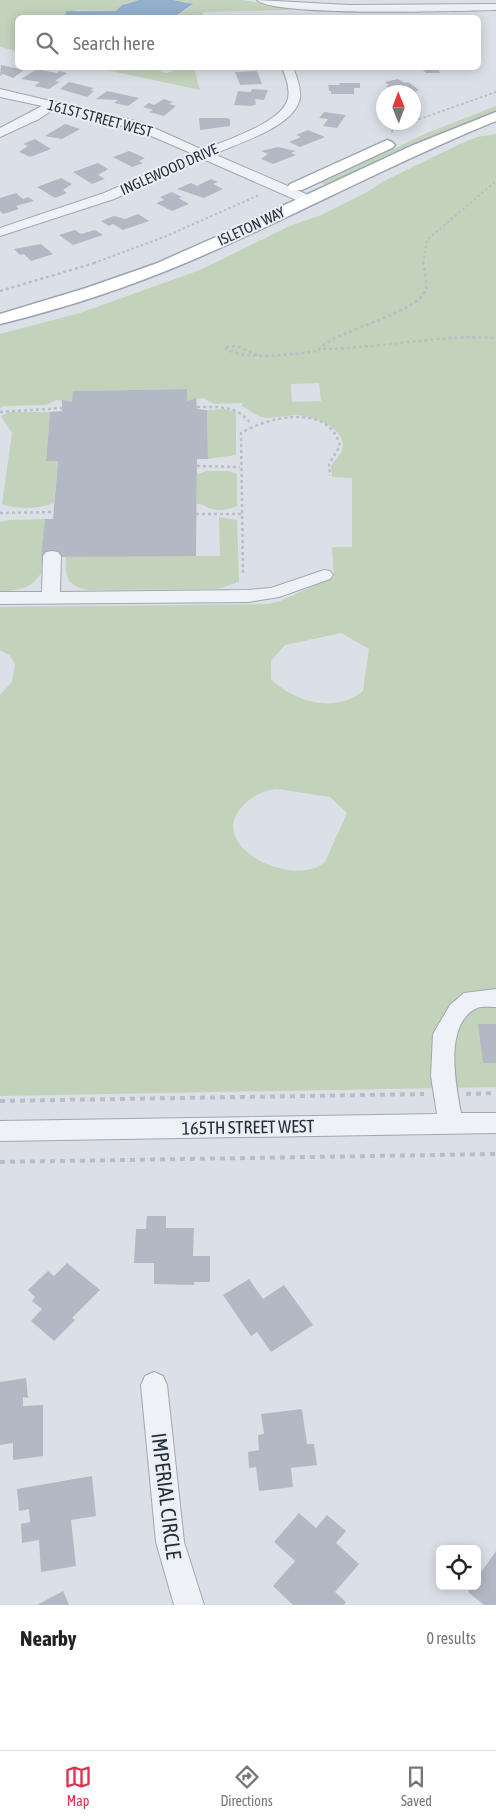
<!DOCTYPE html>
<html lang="en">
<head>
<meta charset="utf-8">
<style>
  body { margin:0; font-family:"Asap Condensed",sans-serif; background:#f6f6f6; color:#222 }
  .controls { position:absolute; right:15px; bottom:15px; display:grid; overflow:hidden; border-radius:8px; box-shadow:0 2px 12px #0003 }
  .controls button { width:45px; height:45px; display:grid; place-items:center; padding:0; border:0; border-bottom:1px solid #e0e0e0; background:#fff; color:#222; font:25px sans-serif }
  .compass { position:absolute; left:376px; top:85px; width:45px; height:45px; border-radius:50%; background:#fff; box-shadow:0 2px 12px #0003; rotate:359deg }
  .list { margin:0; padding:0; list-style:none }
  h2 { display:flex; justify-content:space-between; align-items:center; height:65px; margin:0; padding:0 20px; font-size:21px }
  h2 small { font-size:16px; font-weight:400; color:#767676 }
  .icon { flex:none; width:28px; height:28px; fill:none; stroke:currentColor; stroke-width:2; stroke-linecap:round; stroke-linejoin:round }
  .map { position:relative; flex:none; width:496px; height:1605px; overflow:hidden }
  .search { position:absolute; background:#fff; box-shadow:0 2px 12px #0003; left:15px; right:15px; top:15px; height:55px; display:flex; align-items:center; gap:12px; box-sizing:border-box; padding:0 18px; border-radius:8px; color:#767676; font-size:19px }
  .sheet { height:145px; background:#fff }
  nav { display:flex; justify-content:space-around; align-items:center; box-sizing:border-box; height:70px; border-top:1px solid #e0e0e0; background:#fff; font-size:14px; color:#767676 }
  nav a { display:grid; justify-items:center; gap:2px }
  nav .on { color:#dc314f }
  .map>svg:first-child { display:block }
  .green { fill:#c2d2bb; fill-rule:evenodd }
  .water { fill:#92afcc }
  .building { fill:#b2b9c5 }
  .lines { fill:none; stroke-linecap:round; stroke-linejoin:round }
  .minor-casing { stroke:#a0a7b1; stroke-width:2 }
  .major-casing { stroke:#99a5b4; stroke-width:3 }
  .path-far2 { stroke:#b9bec6; stroke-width:2; stroke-dasharray:2.5 2.5; stroke-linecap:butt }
  .path-far1 { stroke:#b9bec6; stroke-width:2.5; stroke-dasharray:3 3; stroke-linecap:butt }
  .path { stroke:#b9bec6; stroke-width:4; stroke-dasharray:5 5; stroke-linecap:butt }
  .minor { fill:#eef1f5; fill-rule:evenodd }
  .major { fill:#fff; fill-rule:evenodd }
  .labels { text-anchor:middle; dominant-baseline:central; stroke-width:4; stroke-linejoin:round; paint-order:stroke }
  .far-street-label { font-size:15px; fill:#242e3f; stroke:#ebeff5 }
  .street-label { font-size:18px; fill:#242e3f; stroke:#ebeff5 }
  .near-street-label { font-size:21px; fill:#242e3f; stroke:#ebeff5 }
</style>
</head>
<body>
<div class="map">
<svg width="496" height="1605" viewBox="0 0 496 1605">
  <rect width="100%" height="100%" fill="#dbe0e7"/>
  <path class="green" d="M0,0H139L126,3L116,11L77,10L65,17L18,18L17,51L0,47Z
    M173,0H242L285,7L289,10L204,12L201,17H174L192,6L187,2Z
    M97,68H151L167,73L181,68H173H194L200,90Z
    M496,106V112L439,135L327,186L321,183L427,133Z
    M496,134V1087L0,1096V695L12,682L15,664L9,655L0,650V607L268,604L280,601L334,577L332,547H352V478L332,477L331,466C334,460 340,457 342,450C348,428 314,417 298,415C287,415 277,418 267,418C259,418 249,410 242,406V403L214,404L203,398L187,401V389L74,391L72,402L56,400L46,405L4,406L0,408V334L80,313L200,270L292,225L319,216L367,192L382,182L460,144L477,137ZM319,383L321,401L292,402L291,384ZM341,633L369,649L363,691C336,714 294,702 271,679V661L285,645ZM277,789L330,797L347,813L325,862C293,889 207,847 241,808C252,796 261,791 277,789Z
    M224,409L236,412V455L208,459L207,410Z
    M9,412H50L46,461H58L54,503C38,509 18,510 2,504L12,433L1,416Z
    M207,471H229L237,474V506C229,509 220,512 212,509C206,507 204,504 197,504V474Z
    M219,517L237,520L239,582L217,589L88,590C66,585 65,578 66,556H220Z
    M45,519L41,573C32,589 17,591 0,591V522L10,520Z"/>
  <path class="water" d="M139,0H173L193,4L174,17H65L66,11H116L122,5Z"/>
  <path class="building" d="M1,65L24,70L13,78L3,74L0,76Z
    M421,68H438L440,73H426Z
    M37,69L57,73L60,71L67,73L55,81L60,82L49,89L34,86L40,82L21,79Z
    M257,71L262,84L240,85L235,72Z
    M398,79L405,83L408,82L419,90L415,92H393L384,89L389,88L386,86L389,85L385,82Z
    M69,82L94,88L90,90L94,91L87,97L60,89Z
    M339,83H360V88H354V94H331V91H329L328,85H340Z
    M252,89L268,90L264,100L255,99L256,104L252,106L234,105L238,91L251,92Z
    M107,91L139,98L128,106L114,103L118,100L96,99Z
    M164,99L173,102L169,104L176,106L164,116L149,112L153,110L143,107L149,103L154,105Z
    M324,112L346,115L337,128L323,126L328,119L319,118Z
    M199,118H226L230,119V126L200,130Z
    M65,124L80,129L62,139L45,136Z
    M308,130L325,137L300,147L289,142L301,137L296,135Z
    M35,139L51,149L30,157L19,152L28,146L23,144Z
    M278,147L296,151L291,153L296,155L273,164L261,159L268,154L261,151Z
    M129,151L145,158L139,161L143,163L132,167L113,157Z
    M98,163L108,169L98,175L105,179L92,184L73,172Z
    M61,178L72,184L63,190L67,193L55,198L37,187Z
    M211,179L218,182L213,184L223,189L204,198L177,189L191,183L197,186Z
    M172,192L182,197L178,198L189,204L172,211L156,203L164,200L160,197Z
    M16,193L23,199L28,197L34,201L16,206L19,209L3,214L0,211V198Z
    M138,214L149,221L123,230L113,224L109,226L101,221L114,216L125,219Z
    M75,230L81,234L95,230L103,235L73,245L59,235Z
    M41,244L53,254L31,261L24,254L20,255L14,249Z
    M187,389V401L196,398L197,409L207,410L208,459H197L196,556L41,557L45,519H53L58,461H46L50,412L62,411V400L72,402L73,391Z
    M478,1024H496V1063H483Z
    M147,1216H166V1228H194L193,1256H210V1282H194V1285L154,1284V1263H134L136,1229H146Z
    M67,1263L100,1290L72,1318L75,1320L54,1341L31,1321L42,1309L32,1301L35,1297L28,1290L48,1271L54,1276Z
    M249,1279L263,1299L284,1285L313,1325L271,1352L257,1332L251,1336L223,1295Z
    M26,1378L28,1398L23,1397V1406L43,1405V1456L13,1460V1443L0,1445V1382Z
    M302,1409L307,1444H314L317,1465L291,1468L293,1487L259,1491L256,1467L249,1468L248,1452L259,1450L258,1435L264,1434L261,1414Z
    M92,1476L96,1516L71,1520L76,1566L41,1572L39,1540L22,1543L21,1524L30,1522L29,1509L19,1511L17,1489Z
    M299,1513L316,1528L327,1515L346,1531L336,1543L359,1564L335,1592L346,1602L344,1605H293L273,1586L295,1561L274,1542Z
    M496,1551V1605H484L468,1592L472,1586H477V1578Z
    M63,1591L69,1605H37Z"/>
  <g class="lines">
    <defs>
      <path id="minor" d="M257,0L349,5L496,4V10C461,11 275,17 257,0Z
        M282,68H293C297,77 301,88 300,98C295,127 238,143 214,154L313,197L314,200L313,203H303L203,159L114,199L0,236V228L104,193L193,154L135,129L54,109L39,119L0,137V128L42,106L0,97V89L143,123L203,150C225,140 283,123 288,98C290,88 286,77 282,68Z
        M52,551L58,552L61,556L60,592L248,590L271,588L324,570L330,571L333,575L330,579L279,597L248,602L0,604V592H42L43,556L46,552Z
        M496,989V1007C491,1007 481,1006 477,1008C443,1024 456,1085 461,1113H496V1133L0,1141V1121L437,1114L431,1076L433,1034L450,1005L464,993Z
        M154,1372L163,1376L167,1385L184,1542L204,1605H174L156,1542L141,1385L145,1376Z"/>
      <path id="major" d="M496,112V121C392,163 293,217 190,261C129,287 65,308 0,324V314L86,288L155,264L216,237L411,146Z
        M387,140L392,142L395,145L392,148L302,190H290L288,187L290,184Z"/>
    </defs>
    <use href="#minor" class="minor-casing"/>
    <use href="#major" class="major-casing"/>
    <path class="path-far2" d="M414,121L496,92
      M391,132L411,122
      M94,263L164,237L259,195
      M423,263L427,240L496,181"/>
    <path class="path-far1" d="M423,262C424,270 427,281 426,289C421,313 337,329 319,349C378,349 437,334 496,338
      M0,291L98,262
      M257,355L237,346L224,347C243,363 296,353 320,351
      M197,407C219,407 237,405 251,424
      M0,412L62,408
      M197,466L240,467
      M0,513L53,512
      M196,514H241
      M243,573L241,433C269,416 330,403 340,446L329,464L330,476"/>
    <path class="path" d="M466,1094L496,1093
      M0,1101L424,1094
      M0,1162L496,1154"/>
    <use href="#minor" class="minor"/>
    <use href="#major" class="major"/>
  </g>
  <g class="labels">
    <g class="far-street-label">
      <text transform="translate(100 118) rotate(15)">161ST STREET WEST</text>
      <text transform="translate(169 169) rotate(-24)">INGLEWOOD DRIVE</text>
      <text transform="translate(251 226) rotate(-25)">ISLETON WAY</text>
    </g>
    <g class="street-label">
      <text transform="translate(248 1127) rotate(-1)">165TH STREET WEST</text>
    </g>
    <g class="near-street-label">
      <text transform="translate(167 1496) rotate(83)">IMPERIAL CIRCLE</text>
    </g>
  </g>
</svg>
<div class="controls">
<button><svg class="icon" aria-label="locate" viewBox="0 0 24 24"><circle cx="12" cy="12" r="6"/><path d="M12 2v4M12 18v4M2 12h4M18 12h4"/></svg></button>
</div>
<svg class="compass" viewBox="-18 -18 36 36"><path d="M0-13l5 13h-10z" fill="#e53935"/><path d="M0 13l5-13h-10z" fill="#767676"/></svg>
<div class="search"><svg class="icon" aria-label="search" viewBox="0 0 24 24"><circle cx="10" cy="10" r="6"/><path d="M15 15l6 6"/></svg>Search here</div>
</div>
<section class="sheet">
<h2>Nearby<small>0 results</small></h2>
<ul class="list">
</ul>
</section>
<nav>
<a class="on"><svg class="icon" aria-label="map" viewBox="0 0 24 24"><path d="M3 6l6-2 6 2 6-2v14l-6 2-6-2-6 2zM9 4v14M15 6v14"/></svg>Map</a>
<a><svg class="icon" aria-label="directions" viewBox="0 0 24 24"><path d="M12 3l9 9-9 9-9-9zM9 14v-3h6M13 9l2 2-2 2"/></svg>Directions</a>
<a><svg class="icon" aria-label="saved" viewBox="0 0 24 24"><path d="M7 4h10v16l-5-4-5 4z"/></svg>Saved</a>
</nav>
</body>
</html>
